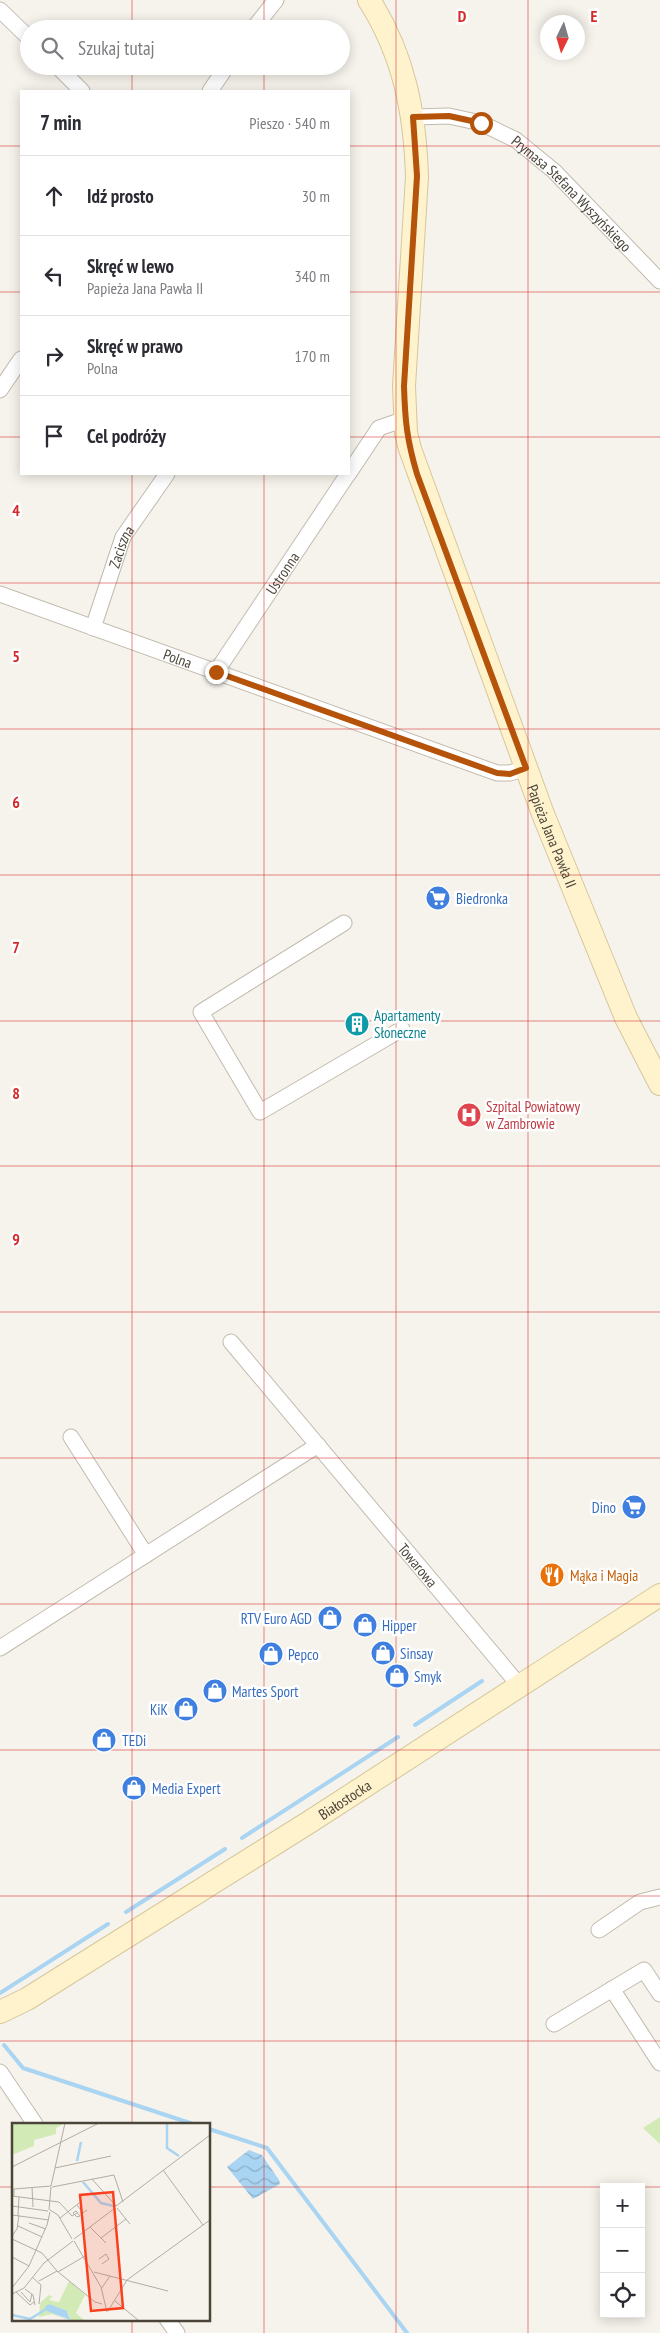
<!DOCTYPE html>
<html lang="pl">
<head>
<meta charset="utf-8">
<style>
  body { margin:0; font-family:"PT Sans Narrow",sans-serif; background:#f7f7f7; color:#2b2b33 }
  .controls { position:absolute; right:15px; bottom:15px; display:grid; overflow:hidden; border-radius:0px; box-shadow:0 2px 12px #0003 }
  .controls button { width:45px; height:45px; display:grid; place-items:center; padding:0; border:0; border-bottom:1px solid #e1e1e2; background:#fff; color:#2b2b33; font:25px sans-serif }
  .compass { position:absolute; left:540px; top:15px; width:45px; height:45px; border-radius:50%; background:#fff; box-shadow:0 2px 12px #0003; rotate:185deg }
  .stop { position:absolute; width:15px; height:15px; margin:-11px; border:4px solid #b45309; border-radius:50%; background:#fff }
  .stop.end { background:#b45309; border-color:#fff; box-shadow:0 1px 5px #0008 }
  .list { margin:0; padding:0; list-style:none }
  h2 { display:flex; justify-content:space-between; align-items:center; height:65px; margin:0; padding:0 20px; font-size:21px }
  h2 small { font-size:16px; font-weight:400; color:#7c7c81 }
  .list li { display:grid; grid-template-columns:32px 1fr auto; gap:15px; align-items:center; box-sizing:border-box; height:80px; padding:0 20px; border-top:1px solid #e1e1e2 }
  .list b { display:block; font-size:19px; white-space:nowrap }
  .list p { margin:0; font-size:16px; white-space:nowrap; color:#7c7c81 }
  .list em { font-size:16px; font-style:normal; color:#7c7c81 }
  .icon { flex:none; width:28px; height:28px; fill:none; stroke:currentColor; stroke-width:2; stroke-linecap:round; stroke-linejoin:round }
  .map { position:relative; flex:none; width:660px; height:2333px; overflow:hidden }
  .search { position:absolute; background:#fff; box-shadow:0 2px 12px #0003; left:20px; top:20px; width:330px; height:55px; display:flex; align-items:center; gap:12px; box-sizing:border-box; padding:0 18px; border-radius:28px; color:#7c7c81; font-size:19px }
  .panel { position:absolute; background:#fff; box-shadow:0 2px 12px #0003; left:20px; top:90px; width:330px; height:385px; border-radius:0px }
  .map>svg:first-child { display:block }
  .green { fill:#d2eab5 }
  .water { fill:url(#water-waves) }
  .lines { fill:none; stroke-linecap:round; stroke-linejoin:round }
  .stream { stroke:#a9d4f2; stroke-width:4 }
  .street-casing { stroke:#c2bbae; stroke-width:17 }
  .secondary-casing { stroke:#d6c79b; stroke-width:24 }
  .street { stroke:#fff; stroke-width:15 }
  .secondary { stroke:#fff3cd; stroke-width:22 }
  .route { stroke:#b45309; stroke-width:6 }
  .grid { fill:none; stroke:#d62828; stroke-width:1; stroke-opacity:0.55 }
  .labels { text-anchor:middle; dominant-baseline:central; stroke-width:5; stroke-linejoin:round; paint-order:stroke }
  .street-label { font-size:15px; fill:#4b4439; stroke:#fff }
  .shop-label { font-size:15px; fill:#366cbe; stroke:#fff; text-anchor:start }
  .culture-label { font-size:15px; fill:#0d838f; stroke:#fff; text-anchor:start }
  .health-label { font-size:15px; fill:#be3a42; stroke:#fff; text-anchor:start }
  .food-label { font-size:15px; fill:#c56008; stroke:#fff; text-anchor:start }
  .inset-river { fill:none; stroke:#a9d4f2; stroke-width:2.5 }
  .inset-road { fill:none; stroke:#b2ada4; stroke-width:1 }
  .view { fill:#fc3f1d; fill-opacity:0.15; stroke:#fc3f1d; stroke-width:2.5 }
  .inset-edge { fill:none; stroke:#4b4439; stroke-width:2.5 }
  .grid-label { font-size:16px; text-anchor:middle; font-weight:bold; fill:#d62828; stroke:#fff; stroke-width:5; stroke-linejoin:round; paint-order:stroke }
</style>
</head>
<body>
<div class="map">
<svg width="660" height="2333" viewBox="0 0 660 2333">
  <defs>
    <pattern id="water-waves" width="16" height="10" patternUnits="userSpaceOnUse" patternTransform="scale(1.25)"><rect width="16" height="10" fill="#a9d4f2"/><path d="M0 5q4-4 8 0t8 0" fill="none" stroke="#8caec5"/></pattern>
  </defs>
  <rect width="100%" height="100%" fill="#f6f3ec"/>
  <path class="green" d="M660,2117V2144L643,2128Z"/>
  <path class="water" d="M249,2150L262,2155L279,2180L280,2184L253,2199L227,2167Z"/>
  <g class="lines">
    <path class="stream" d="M415,1725L482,1681
      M242,1838L398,1737
      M126,1912L225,1849
      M0,1993L108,1924
      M4,2045L23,2068L193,2124
      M209,2129L267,2148L407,2333"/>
    <defs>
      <g id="street">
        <path d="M0,10L29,38"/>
        <path d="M253,29L276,0"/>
        <path d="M57,66L82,91"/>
        <path d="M210,91L227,66"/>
        <path id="s1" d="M413,117L449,116L481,123L516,140L554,171L660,281"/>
        <path d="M0,390L21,359"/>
        <path d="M349,473L379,428L405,419"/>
        <path id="s2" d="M0,594L497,773H510L526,768"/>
        <path id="s3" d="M93,628L123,537L167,474"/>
        <path id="s4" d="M216,672L348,474"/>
        <path d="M344,923L201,1012L260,1112L402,1029"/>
        <path id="s5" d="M231,1342L519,1685"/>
        <path d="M71,1437L146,1555"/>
        <path d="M0,1648L318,1445"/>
        <path d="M599,1930L640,1902L660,1897"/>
        <path d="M612,1989L660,2063"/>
        <path d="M554,2024L644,1970L660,1994"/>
        <path d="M0,2072L35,2124"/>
        <path d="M167,2319L177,2333"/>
      </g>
      <g id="secondary">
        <path id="s6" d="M369,0C404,55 415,112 417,177L404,386L406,433L410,449L543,814L626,1018L660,1084"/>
        <path id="s7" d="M0,2012L27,1999L311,1821L660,1595"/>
      </g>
    </defs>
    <use href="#street" class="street-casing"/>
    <use href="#secondary" class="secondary-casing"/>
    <use href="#street" class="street"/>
    <use href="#secondary" class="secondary"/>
  </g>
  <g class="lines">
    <path class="route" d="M216,672L497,773L510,774L526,768L417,474C407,440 405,421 404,386L417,176L413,117L449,116L481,123"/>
  </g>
  <path class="grid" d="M132,0V29M264,0V29M396,0V2333M528,0V2333M132,66V91M264,66V91M0,146H21M349,146H660M0,292H21M349,292H660M0,437H21M349,437H660M132,474V2124M264,474V2333M0,583H660M0,729H660M0,875H660M0,1021H660M0,1166H660M0,1312H660M0,1458H660M0,1604H660M0,1750H660M0,1896H660M0,2041H660M0,2187H14M209,2187H604M641,2187H660M132,2319V2333"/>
  <defs>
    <symbol id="supermarket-disc" viewBox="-11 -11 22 22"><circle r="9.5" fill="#3f7fe0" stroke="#fff"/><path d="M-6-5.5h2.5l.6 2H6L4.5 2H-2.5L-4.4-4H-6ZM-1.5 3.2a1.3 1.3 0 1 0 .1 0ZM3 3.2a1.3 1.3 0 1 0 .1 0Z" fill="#fff"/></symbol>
    <symbol id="building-disc" viewBox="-11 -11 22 22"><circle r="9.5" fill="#0f9aa8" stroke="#fff"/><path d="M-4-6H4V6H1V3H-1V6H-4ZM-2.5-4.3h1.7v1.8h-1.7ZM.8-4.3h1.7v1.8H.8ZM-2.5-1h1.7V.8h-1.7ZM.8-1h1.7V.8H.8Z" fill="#fff"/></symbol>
    <symbol id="hospital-disc" viewBox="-11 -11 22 22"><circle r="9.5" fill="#e0444e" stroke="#fff"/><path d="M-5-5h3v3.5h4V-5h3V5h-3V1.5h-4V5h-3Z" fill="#fff"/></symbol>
    <symbol id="restaurant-disc" viewBox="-11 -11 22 22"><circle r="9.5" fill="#e8710a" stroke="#fff"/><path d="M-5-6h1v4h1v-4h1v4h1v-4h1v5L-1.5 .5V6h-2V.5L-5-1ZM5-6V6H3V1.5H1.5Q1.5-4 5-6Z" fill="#fff"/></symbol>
    <symbol id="shop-disc" viewBox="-11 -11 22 22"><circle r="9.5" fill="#3f7fe0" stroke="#fff"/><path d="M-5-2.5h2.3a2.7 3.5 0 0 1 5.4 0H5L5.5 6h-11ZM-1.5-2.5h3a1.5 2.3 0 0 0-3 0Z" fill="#fff"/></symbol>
  </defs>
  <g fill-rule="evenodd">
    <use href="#supermarket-disc" x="424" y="884" width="28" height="28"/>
    <use href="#building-disc" x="343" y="1010" width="28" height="28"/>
    <use href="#hospital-disc" x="455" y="1101" width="28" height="28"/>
    <use href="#supermarket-disc" x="620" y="1493" width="28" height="28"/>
    <use href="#restaurant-disc" x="538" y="1561" width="28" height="28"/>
    <use href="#shop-disc" x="316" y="1604" width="28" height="28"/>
    <use href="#shop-disc" x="351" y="1611" width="28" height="28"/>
    <use href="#shop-disc" x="369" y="1639" width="28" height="28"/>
    <use href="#shop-disc" x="257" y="1640" width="28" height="28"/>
    <use href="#shop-disc" x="383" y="1662" width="28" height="28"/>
    <use href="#shop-disc" x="201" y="1677" width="28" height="28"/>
    <use href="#shop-disc" x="172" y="1695" width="28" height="28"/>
    <use href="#shop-disc" x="90" y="1726" width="28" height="28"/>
    <use href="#shop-disc" x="120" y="1774" width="28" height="28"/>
  </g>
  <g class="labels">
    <g class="street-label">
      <text stroke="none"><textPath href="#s1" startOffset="185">Prymasa Stefana Wyszyńskiego</textPath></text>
      <text stroke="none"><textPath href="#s3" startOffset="86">Zaciszna</textPath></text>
      <text stroke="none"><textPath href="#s4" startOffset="119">Ustronna</textPath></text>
      <text stroke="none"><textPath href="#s2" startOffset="189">Polna</textPath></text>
      <text stroke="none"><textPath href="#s6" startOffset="871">Papieża Jana Pawła II</textPath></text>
      <text stroke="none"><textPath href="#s5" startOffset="291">Towarowa</textPath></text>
      <text stroke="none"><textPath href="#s7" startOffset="405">Białostocka</textPath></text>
    </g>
    <g class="shop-label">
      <text x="456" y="898">Biedronka</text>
      <text x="616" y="1507" text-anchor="end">Dino</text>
      <text x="312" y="1618" text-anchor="end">RTV Euro AGD</text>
      <text x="382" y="1625">Hipper</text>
      <text x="400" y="1653">Sinsay</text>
      <text x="288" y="1654">Pepco</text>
      <text x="414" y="1676">Smyk</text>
      <text x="232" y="1691">Martes Sport</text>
      <text x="168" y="1709" text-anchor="end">KiK</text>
      <text x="122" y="1740">TEDi</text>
      <text x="152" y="1788">Media Expert</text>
    </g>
    <g class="culture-label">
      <text x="374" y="1015">Apartamenty<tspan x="374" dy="17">Słoneczne</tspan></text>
    </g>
    <g class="health-label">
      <text x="486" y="1106">Szpital Powiatowy<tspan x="486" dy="17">w Zambrowie</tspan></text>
    </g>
    <g class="food-label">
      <text x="570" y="1575">Mąka i Magia</text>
    </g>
  </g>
  <g transform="translate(12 2123)">
    <rect width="198" height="198" fill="#f6f3ec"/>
    <path d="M57,158L73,172L64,190L72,197H58L56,189L37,181L34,187L55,197L40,191L27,194L28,180L37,172L41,174L37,176L40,178L47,179Z" fill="#d2eab5"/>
    <path d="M0,0H53L44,5V11L22,17V23L0,32Z" fill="#d2eab5"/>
    <path d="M37,181L55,188L58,197L35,188L33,184Z" fill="#a9d4f2"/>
    <path class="inset-river" d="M155,0V25L167,33M65,38L69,19M71,59L89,80L102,83M0,192L18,196L36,185"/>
    <path class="inset-road" d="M0,44L87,0M43,45L99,33M151,47L191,102M80,56L104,83M39,63L53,0M20,64L21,84M40,64L102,52L111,79M0,73L47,79L60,93L65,90M2,73V66L39,63M65,82L71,90L75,87M0,83L36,88M104,83L198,12M105,85L118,101M37,87L39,64M38,87L46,92L60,116M64,88L68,93L65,94L61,90ZM0,92L37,97M6,92L7,74M48,95L67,80M17,100L34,106M6,103L30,114M78,104L94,120M0,113L5,106L7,92M89,115L114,96M0,116L30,130L45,148L83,179L90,181M62,116L103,85M62,118L89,164L95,189M0,134L17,143M87,136L94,131L97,136L90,141M46,149L73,133M82,149L156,168M20,154L29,162L27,181M27,158L45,148M0,165L17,143L35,102L38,89M13,166L21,172L23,182M89,166L98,153M4,169L18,182L22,179M9,169L18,179L20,171M0,171L12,165L32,140L61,118M103,178L126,197M96,188L115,157L198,97"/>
    <path class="view" d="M101,69L111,185L79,188L68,72Z"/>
    <rect width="198" height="198" class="inset-edge"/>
  </g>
  <g class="grid-label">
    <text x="462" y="22">D</text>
    <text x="594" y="22">E</text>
    <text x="16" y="516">4</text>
    <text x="16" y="662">5</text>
    <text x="16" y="808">6</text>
    <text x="16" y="953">7</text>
    <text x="16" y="1099">8</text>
    <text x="16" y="1245">9</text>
  </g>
</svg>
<div class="controls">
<button>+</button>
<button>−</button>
<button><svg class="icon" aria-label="locate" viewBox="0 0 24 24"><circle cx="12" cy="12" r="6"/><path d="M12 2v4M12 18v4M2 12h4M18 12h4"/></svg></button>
</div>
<svg class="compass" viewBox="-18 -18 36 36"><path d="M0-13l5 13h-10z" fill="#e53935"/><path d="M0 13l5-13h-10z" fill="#7c7c81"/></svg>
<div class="stop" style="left:481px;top:123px"></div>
<div class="stop end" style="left:216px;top:672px"></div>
<div class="search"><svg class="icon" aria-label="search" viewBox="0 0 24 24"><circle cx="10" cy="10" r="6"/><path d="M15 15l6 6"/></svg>Szukaj tutaj</div>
<section class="panel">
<h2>7 min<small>Pieszo · 540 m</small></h2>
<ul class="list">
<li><svg class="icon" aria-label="ahead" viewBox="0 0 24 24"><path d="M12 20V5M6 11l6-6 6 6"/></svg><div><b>Idź prosto</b></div><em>30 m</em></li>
<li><svg class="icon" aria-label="left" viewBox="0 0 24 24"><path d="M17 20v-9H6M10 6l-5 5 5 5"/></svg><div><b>Skręć w lewo</b><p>Papieża Jana Pawła II</p></div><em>340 m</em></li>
<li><svg class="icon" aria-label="right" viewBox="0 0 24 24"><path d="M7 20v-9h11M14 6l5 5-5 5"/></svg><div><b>Skręć w prawo</b><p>Polna</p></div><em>170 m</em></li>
<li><svg class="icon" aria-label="arrive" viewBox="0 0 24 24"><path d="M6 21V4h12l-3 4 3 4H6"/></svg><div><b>Cel podróży</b></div></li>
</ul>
</section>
</div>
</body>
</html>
